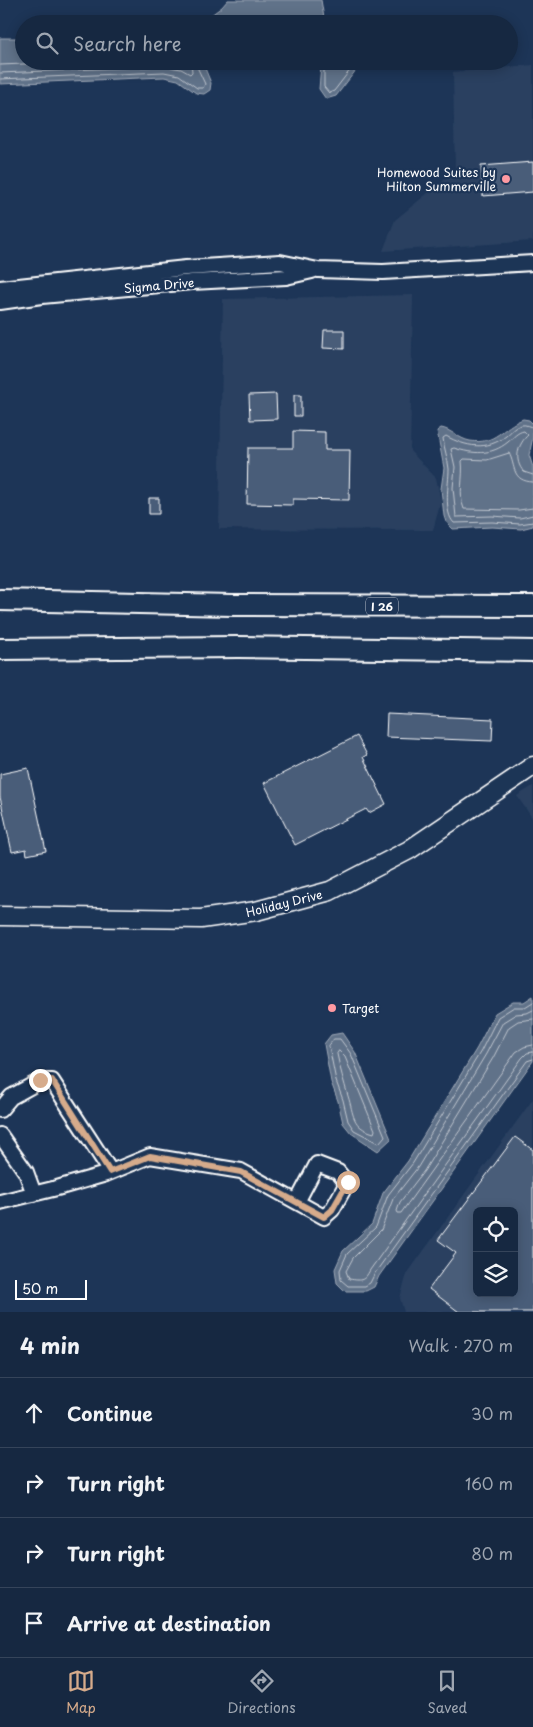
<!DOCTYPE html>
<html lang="en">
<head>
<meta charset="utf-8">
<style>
  body { margin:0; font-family:"Playpen Sans",sans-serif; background:#1f3048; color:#f1f3f6 }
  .controls { position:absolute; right:15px; bottom:15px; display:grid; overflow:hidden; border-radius:8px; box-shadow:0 2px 12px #0003 }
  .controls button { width:45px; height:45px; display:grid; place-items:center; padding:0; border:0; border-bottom:1px solid #35445a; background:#162841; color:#f1f3f6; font:25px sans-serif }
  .scale { position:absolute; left:15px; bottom:12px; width:72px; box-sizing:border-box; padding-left:5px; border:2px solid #fff; border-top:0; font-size:14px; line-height:18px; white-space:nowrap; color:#fff; -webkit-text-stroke:4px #1d3557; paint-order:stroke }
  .stop { position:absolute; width:15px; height:15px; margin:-11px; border:4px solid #d6ab8b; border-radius:50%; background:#fff }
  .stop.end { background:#d6ab8b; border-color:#fff; box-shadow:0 1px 5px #0008 }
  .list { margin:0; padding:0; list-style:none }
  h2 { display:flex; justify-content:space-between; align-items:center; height:65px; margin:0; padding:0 20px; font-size:21px }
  h2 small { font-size:16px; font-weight:400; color:#9ea6b1 }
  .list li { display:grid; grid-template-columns:32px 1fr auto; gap:15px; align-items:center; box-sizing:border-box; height:70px; padding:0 20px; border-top:1px solid #35445a }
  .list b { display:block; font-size:19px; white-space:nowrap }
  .list em { font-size:16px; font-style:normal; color:#9ea6b1 }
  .icon { flex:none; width:28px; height:28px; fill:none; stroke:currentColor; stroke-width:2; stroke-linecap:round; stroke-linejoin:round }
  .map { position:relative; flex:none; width:533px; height:1312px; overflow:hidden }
  .search { position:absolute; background:#162841; box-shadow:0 2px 12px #0003; left:15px; right:15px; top:15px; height:55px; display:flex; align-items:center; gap:12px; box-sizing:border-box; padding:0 18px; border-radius:28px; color:#9ea6b1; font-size:19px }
  .sheet { height:345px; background:#162841 }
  nav { display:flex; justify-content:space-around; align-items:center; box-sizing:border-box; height:70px; border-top:1px solid #35445a; background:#162841; font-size:14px; color:#9ea6b1 }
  nav a { display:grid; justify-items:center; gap:2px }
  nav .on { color:#d6ab8b }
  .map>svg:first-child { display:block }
  .built { fill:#2a4161; fill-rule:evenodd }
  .water { fill:#617289; stroke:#a0aab8 }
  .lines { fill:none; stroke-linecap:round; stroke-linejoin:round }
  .shore { stroke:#c0c7d0; stroke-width:1 }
  .building { fill:#4a5d79; stroke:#fff; fill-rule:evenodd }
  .minor-casing { stroke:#fff; stroke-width:18 }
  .major-casing { stroke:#fff; stroke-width:21 }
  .highway-casing { stroke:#fff; stroke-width:24 }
  .minor { stroke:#1d3557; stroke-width:14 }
  .major { stroke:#1d3557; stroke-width:18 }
  .highway { stroke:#1d3557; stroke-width:20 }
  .route { stroke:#d6ab8b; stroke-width:6 }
  .poi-dot { fill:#ff9aa2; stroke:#1d3557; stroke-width:2 }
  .labels { text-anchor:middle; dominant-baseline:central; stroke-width:4.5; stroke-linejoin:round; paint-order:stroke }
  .shield { fill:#1d3557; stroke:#bbc2cd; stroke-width:1 }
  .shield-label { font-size:11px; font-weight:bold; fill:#fff }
  .poi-label { font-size:12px; fill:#fff; stroke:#1d3557; text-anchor:end }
  .street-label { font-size:12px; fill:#fff; stroke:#1d3557 }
</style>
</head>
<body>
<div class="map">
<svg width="533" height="1312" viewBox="0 0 533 1312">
  <rect width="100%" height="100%" fill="#1d3557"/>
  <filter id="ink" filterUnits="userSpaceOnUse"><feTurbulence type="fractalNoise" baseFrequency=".02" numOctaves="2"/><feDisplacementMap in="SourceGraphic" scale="10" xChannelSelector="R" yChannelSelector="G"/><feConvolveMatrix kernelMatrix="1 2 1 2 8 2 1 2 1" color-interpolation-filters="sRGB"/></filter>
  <g filter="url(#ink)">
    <path class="built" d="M533,65V241L383,251L395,220L455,171L453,72Z
      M413,295L410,451L436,478L441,501L433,530L219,529L223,299Z
      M533,786V819L517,796Z
      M533,1099V1312H404L400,1298L407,1274ZM477,1211H514V1293H477Z"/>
    <path class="water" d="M228,0H321L325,24C316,24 274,21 269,24H199L222,7Z
      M0,38H24V61H202L211,83L210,90L204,94L196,93L178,80L164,77L0,84Z
      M319,61H359L360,65L336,96L326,99L319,89L321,65Z
      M523,419L529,420L533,424V437L529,455L533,467V526L521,529L492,527L453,529L446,522L444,516L441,489L444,468L437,431L441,428C450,429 459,439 470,441C496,445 502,427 523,419Z
      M533,996V1061L379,1276L374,1287L366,1291H345L337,1283L335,1269L343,1251L372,1224L383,1193L408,1161L477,1048L495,1013L513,1002H524Z
      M342,1033L355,1052L391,1139L378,1151L351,1133L343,1123L338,1101L331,1082L324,1044L331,1035Z"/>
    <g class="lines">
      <path class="shore" d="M324,61V87L329,93L334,91L354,65V61
        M0,65L97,61
        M0,73L164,66L181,69L190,74L192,72L191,61
        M0,79L164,72L179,75L197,88H203L205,84L198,69L197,61
        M533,427C529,427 526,424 522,425C515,426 511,432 506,436C487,451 466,447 446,436L443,438C444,449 448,459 449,469C449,484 443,512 454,523L492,522L520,524L533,522
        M533,475L524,472C513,460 518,444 528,435L524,431C517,432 513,438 508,442C491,456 473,454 454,448L451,449L455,467L453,488L456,517L492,516L520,518L533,515
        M533,482C511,481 516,466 509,453L487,460L464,459L462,461C464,477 458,494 464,509L519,510L533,508
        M533,1002L525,1007H514L498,1017L481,1051L413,1163L388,1195L376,1227L347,1254L340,1270L341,1280L348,1286H365L370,1283L375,1273L527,1061L533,1059
        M533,1010L527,1013L516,1014L503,1022L486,1054L418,1167L393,1199L381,1230L353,1258L346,1271L349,1279C362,1281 364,1281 370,1270L522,1058L527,1053L533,1052
        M533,1019L518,1021L509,1027L493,1058L424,1171L400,1202L397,1211L398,1213H401L516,1052L524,1047L533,1045
        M334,1039H340L351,1054L385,1136L379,1143L354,1130L348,1121L343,1100L336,1081L329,1046Z
        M339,1051L345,1057L375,1130L374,1133C351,1127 354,1114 348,1096C344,1082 340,1069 337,1054Z"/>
    </g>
    <path class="building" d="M533,162V192L483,196L481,166Z
      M324,330H344V349L323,348Z
      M276,394L277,419L250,420L249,395Z
      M294,395H301V416H294Z
      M293,431L325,432V450H350L349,500L293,499V505L247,504L248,448H293Z
      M149,498H159V514H149Z
      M387,714L493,719L492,741L386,737Z
      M357,736L367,755L363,757L386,804L369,813L366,809L295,845L264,783Z
      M28,768L46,851L27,855L26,849L12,852L0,797V774Z
      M515,1137L533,1150V1312H459L429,1289L456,1253L438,1240ZM477,1211H514V1293H477Z"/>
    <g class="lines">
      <defs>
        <path id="minor" d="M0,288L186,268L280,262L318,270L383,272L533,263
          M0,302L42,296L192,282L286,277L312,271
          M0,1110L11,1097L40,1081H52L111,1172
          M0,1135L26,1172L34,1194
          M0,1202L57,1188L106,1174L150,1156L241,1171L324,1217L332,1210L347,1183L338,1172L317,1164L297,1202"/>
        <path id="major" d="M0,916L201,919L256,911L330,891L409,850L533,766"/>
        <path id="highway" d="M0,600L232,605L533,606
          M0,649L238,647L533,651"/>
      </defs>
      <use href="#minor" class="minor-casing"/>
      <use href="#major" class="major-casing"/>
      <use href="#highway" class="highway-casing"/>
      <use href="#minor" class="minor"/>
      <use href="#major" class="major"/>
      <use href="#highway" class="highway"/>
    </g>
  </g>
  <g class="lines" filter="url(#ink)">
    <path class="route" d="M40,1080H52L110,1172L150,1156L241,1172L324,1217L332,1210L348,1182"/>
  </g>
  <g class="poi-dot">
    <circle cx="506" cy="179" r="5"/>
    <circle cx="332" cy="1008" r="5"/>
  </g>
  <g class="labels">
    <rect class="shield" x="366" y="597.5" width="32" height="17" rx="4"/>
    <g class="shield-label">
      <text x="382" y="606">I 26</text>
    </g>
    <g class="poi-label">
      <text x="496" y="172">Homewood Suites by<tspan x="496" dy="14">Hilton Summerville</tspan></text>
      <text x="342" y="1008" text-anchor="start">Target</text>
    </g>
    <g class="street-label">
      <text transform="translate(159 285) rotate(-5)">Sigma Drive</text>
      <text transform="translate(284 903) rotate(-14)">Holiday Drive</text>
    </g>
  </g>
</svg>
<div class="controls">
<button><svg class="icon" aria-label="locate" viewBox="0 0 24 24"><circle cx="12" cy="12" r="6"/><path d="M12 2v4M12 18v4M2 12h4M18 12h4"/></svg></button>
<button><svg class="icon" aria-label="layers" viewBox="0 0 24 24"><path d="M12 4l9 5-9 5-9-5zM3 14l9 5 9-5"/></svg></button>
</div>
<div class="scale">50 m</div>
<div class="stop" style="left:348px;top:1182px"></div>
<div class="stop end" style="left:40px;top:1080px"></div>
<div class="search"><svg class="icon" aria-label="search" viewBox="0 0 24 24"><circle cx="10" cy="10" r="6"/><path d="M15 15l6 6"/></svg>Search here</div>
</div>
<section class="sheet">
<h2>4 min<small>Walk · 270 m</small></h2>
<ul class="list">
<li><svg class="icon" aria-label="ahead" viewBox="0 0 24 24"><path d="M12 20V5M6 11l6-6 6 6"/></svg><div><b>Continue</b></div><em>30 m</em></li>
<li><svg class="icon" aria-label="right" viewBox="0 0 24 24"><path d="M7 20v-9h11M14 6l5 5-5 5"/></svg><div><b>Turn right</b></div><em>160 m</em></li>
<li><svg class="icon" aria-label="right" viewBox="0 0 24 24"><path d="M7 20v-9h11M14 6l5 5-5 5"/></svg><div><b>Turn right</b></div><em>80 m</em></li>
<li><svg class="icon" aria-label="arrive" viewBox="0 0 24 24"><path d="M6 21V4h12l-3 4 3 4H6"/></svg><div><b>Arrive at destination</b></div></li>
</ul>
</section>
<nav>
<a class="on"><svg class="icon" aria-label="map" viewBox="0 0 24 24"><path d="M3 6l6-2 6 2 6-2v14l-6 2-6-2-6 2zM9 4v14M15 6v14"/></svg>Map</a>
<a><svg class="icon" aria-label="directions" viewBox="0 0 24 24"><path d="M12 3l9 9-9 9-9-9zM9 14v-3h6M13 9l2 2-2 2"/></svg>Directions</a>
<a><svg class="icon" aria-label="saved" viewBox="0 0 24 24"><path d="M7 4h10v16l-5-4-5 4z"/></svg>Saved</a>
</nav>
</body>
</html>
